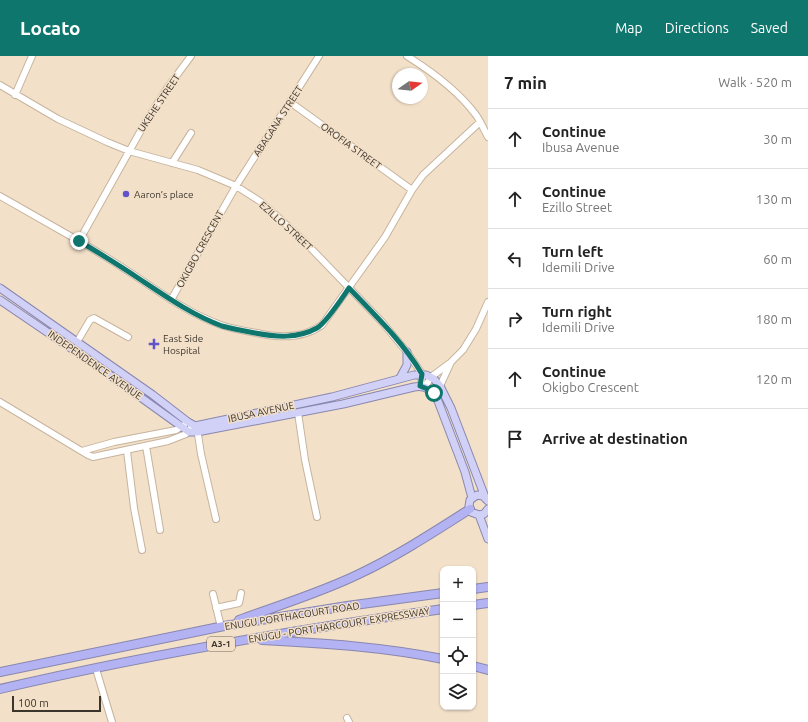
<!DOCTYPE html>
<html lang="en">
<head>
<meta charset="utf-8">
<style>
  body { margin:0; font-family:Ubuntu,sans-serif; background:#f2f2f2; color:#222 }
  .controls { position:absolute; right:12px; bottom:12px; display:grid; overflow:hidden; border-radius:8px; box-shadow:0 1px 3px #0004 }
  .controls button { width:36px; height:36px; display:grid; place-items:center; padding:0; border:0; border-bottom:1px solid #e0e0e0; background:#fff; color:#222; font:20px sans-serif }
  .compass { position:absolute; left:392px; top:12px; width:36px; height:36px; border-radius:50%; background:#fff; box-shadow:0 1px 3px #0004; rotate:76deg }
  .scale { position:absolute; left:12px; bottom:10px; width:89px; box-sizing:border-box; padding-left:4px; border:2px solid #3c352c; border-top:0; font-size:11px; line-height:14px; white-space:nowrap; color:#3c352c; -webkit-text-stroke:3px #f3e0c9; paint-order:stroke }
  .stop { position:absolute; width:12px; height:12px; margin:-9px; border:3px solid #0f766e; border-radius:50%; background:#fff }
  .stop.end { background:#0f766e; border-color:#fff; box-shadow:0 1px 4px #0008 }
  .list { margin:0; padding:0; list-style:none }
  h2 { display:flex; justify-content:space-between; align-items:center; height:52px; margin:0; padding:0 16px; font-size:17px }
  h2 small { font-size:13px; font-weight:400; color:#767676 }
  .list li { display:grid; grid-template-columns:26px 1fr auto; gap:12px; align-items:center; box-sizing:border-box; height:60px; padding:0 16px; border-top:1px solid #e0e0e0 }
  .list b { display:block; font-size:15px; white-space:nowrap }
  .list p { margin:0; font-size:13px; white-space:nowrap; color:#767676 }
  .list em { font-size:13px; font-style:normal; color:#767676 }
  .icon { flex:none; width:22px; height:22px; fill:none; stroke:currentColor; stroke-width:2; stroke-linecap:round; stroke-linejoin:round }
  .map { position:relative; flex:none; width:488px; height:666px; overflow:hidden }
  header { display:flex; align-items:center; gap:24px; box-sizing:border-box; height:56px; padding:0 20px; background:#0f766e; color:#fff }
  header strong { font-size:19px }
  nav { display:flex; gap:22px; margin-inline-start:auto; font-size:14px }
  main { display:flex }
  aside { flex:1; background:#fff }
  .map>svg:first-child { display:block }
  .lines { fill:none; stroke-linecap:round; stroke-linejoin:round }
  .minor-casing { stroke:#c7b49e; stroke-width:8 }
  .major-casing { stroke:#8987ae; stroke-width:9 }
  .highway-casing { stroke:#8987ae; stroke-width:10 }
  .minor { stroke:#fff; stroke-width:6 }
  .major { stroke:#d1d1f8; stroke-width:7 }
  .highway { stroke:#b3b3f4; stroke-width:8 }
  .route { stroke:#0f766e; stroke-width:5 }
  .poi-dot { fill:#6253cb; stroke:#f3e0c9; stroke-width:1.5 }
  .labels { text-anchor:middle; dominant-baseline:central; stroke-width:3; stroke-linejoin:round; paint-order:stroke }
  .shield { fill:#f3e0c9; stroke:#73685b; stroke-width:1 }
  .shield-label { font-size:9px; font-weight:bold; fill:#3c352c }
  .street-label { font-size:10px; fill:#3c352c; stroke:#f3e0c9 }
  .poi-label { font-size:10px; fill:#3c352c; stroke:#f3e0c9; text-anchor:start }
</style>
</head>
<body>
<header>
<strong>Locato</strong>
<nav><a>Map</a><a>Directions</a><a>Saved</a></nav>
</header>
<main>
<div class="map">
<svg width="488" height="666" viewBox="0 0 488 666">
  <rect width="100%" height="100%" fill="#f3e0c9"/>
  <g class="lines">
    <defs>
      <path id="minor" d="M407,0C431,15 459,36 476,59C481,66 484,74 488,81
        M0,29L58,63L107,86L129,95L198,114L236,130L261,146L302,183L382,266L407,296L418,312L422,318L421,330
        M15,39L32,0
        M290,46L412,134
        M172,107L191,77
        M0,140L79,185L145,67L168,31L191,0
        M79,185C98,196 116,207 134,219C162,238 190,258 221,269C233,273 245,275 257,277C279,282 303,283 322,269L385,181L412,134L423,119L480,66
        M171,244L236,130L319,0
        M77,286L90,264L94,262L128,281
        M425,331L431,321L450,307
        M434,337L440,330L451,306L463,294L476,273L488,246
        M0,346L88,399L93,401L168,385L186,378L193,369
        M298,357L305,404L317,461
        M197,372L201,398L216,463
        M146,390L160,474
        M82,395L114,386L176,374L184,369
        M127,395L134,452L142,494
        M213,538L221,571
        M216,552L239,547L241,537
        M96,613L112,666
        M347,662L349,666"/>
      <path id="major" d="M0,232L153,339L188,366L195,370L332,341L414,319H426L434,323L440,330L451,352L485,441
        M0,244L100,312L189,376H197L343,348L414,331C426,329 432,334 438,345L465,416L472,442
        M400,322L407,309V296
        M488,445L483,440L477,439L470,444L469,450L471,456L479,459L484,458L488,453
        M479,459L488,483"/>
      <path id="highway" d="M473,533L488,531
        M473,549L488,547
        M239,564C279,549 320,537 359,518C397,500 434,476 470,453
        M262,584C323,587 383,591 443,603
        M473,610L488,614
        M0,616L224,570L347,550L443,537
        M0,633C146,599 294,574 443,553"/>
    </defs>
    <use href="#minor" class="minor-casing"/>
    <use href="#major" class="major-casing"/>
    <use href="#highway" class="highway-casing"/>
    <use href="#minor" class="minor"/>
    <use href="#major" class="major"/>
    <use href="#highway" class="highway"/>
  </g>
  <g class="lines">
    <path class="route" d="M79,185C99,197 119,209 138,222C165,240 192,259 222,270C233,273 244,275 255,277C276,281 297,283 317,272C326,267 342,242 349,232C375,259 403,286 422,318L420,330L430,334L434,337"/>
  </g>
  <g class="poi-dot">
    <circle cx="126" cy="138" r="4"/>
    <path d="M152 282h4v4h4v4h-4v4h-4v-4h-4v-4h4z"/>
  </g>
  <g class="labels">
    <rect class="shield" x="207" y="581" width="28" height="14" rx="3"/>
    <g class="shield-label">
      <text x="221" y="588">A3-1</text>
    </g>
    <g class="street-label">
      <text transform="translate(159 47) rotate(-56)">UKEHE STREET</text>
      <text transform="translate(278 65) rotate(-57)">ABAGANA STREET</text>
      <text transform="translate(351 90) rotate(36)">OROFIA STREET</text>
      <text transform="translate(286 170) rotate(42)">EZILLO STREET</text>
      <text transform="translate(200 193) rotate(-61)">OKIGBO CRESCENT</text>
      <text transform="translate(95 309) rotate(35)">INDEPENDENCE AVENUE</text>
      <text transform="translate(261 356) rotate(-12)">IBUSA AVENUE</text>
      <text transform="translate(292 560) rotate(-9)">ENUGU PORTHACOURT ROAD</text>
      <text transform="translate(339 569) rotate(-9)">ENUGU - PORT HARCOURT EXPRESSWAY</text>
    </g>
    <g class="poi-label">
      <text x="134" y="138">Aaron’s place</text>
      <text x="163" y="282">East Side<tspan x="163" dy="12">Hospital</tspan></text>
    </g>
  </g>
</svg>
<div class="controls">
<button>+</button>
<button>−</button>
<button><svg class="icon" aria-label="locate" viewBox="0 0 24 24"><circle cx="12" cy="12" r="6"/><path d="M12 2v4M12 18v4M2 12h4M18 12h4"/></svg></button>
<button><svg class="icon" aria-label="layers" viewBox="0 0 24 24"><path d="M12 4l9 5-9 5-9-5zM3 14l9 5 9-5"/></svg></button>
</div>
<svg class="compass" viewBox="-18 -18 36 36"><path d="M0-13l5 13h-10z" fill="#e53935"/><path d="M0 13l5-13h-10z" fill="#767676"/></svg>
<div class="scale">100 m</div>
<div class="stop" style="left:434px;top:337px"></div>
<div class="stop end" style="left:79px;top:185px"></div>
</div>
<aside>
<h2>7 min<small>Walk · 520 m</small></h2>
<ul class="list">
<li><svg class="icon" aria-label="ahead" viewBox="0 0 24 24"><path d="M12 20V5M6 11l6-6 6 6"/></svg><div><b>Continue</b><p>Ibusa Avenue</p></div><em>30 m</em></li>
<li><svg class="icon" aria-label="ahead" viewBox="0 0 24 24"><path d="M12 20V5M6 11l6-6 6 6"/></svg><div><b>Continue</b><p>Ezillo Street</p></div><em>130 m</em></li>
<li><svg class="icon" aria-label="left" viewBox="0 0 24 24"><path d="M17 20v-9H6M10 6l-5 5 5 5"/></svg><div><b>Turn left</b><p>Idemili Drive</p></div><em>60 m</em></li>
<li><svg class="icon" aria-label="right" viewBox="0 0 24 24"><path d="M7 20v-9h11M14 6l5 5-5 5"/></svg><div><b>Turn right</b><p>Idemili Drive</p></div><em>180 m</em></li>
<li><svg class="icon" aria-label="ahead" viewBox="0 0 24 24"><path d="M12 20V5M6 11l6-6 6 6"/></svg><div><b>Continue</b><p>Okigbo Crescent</p></div><em>120 m</em></li>
<li><svg class="icon" aria-label="arrive" viewBox="0 0 24 24"><path d="M6 21V4h12l-3 4 3 4H6"/></svg><div><b>Arrive at destination</b></div></li>
</ul>
</aside>
</main>
</body>
</html>
